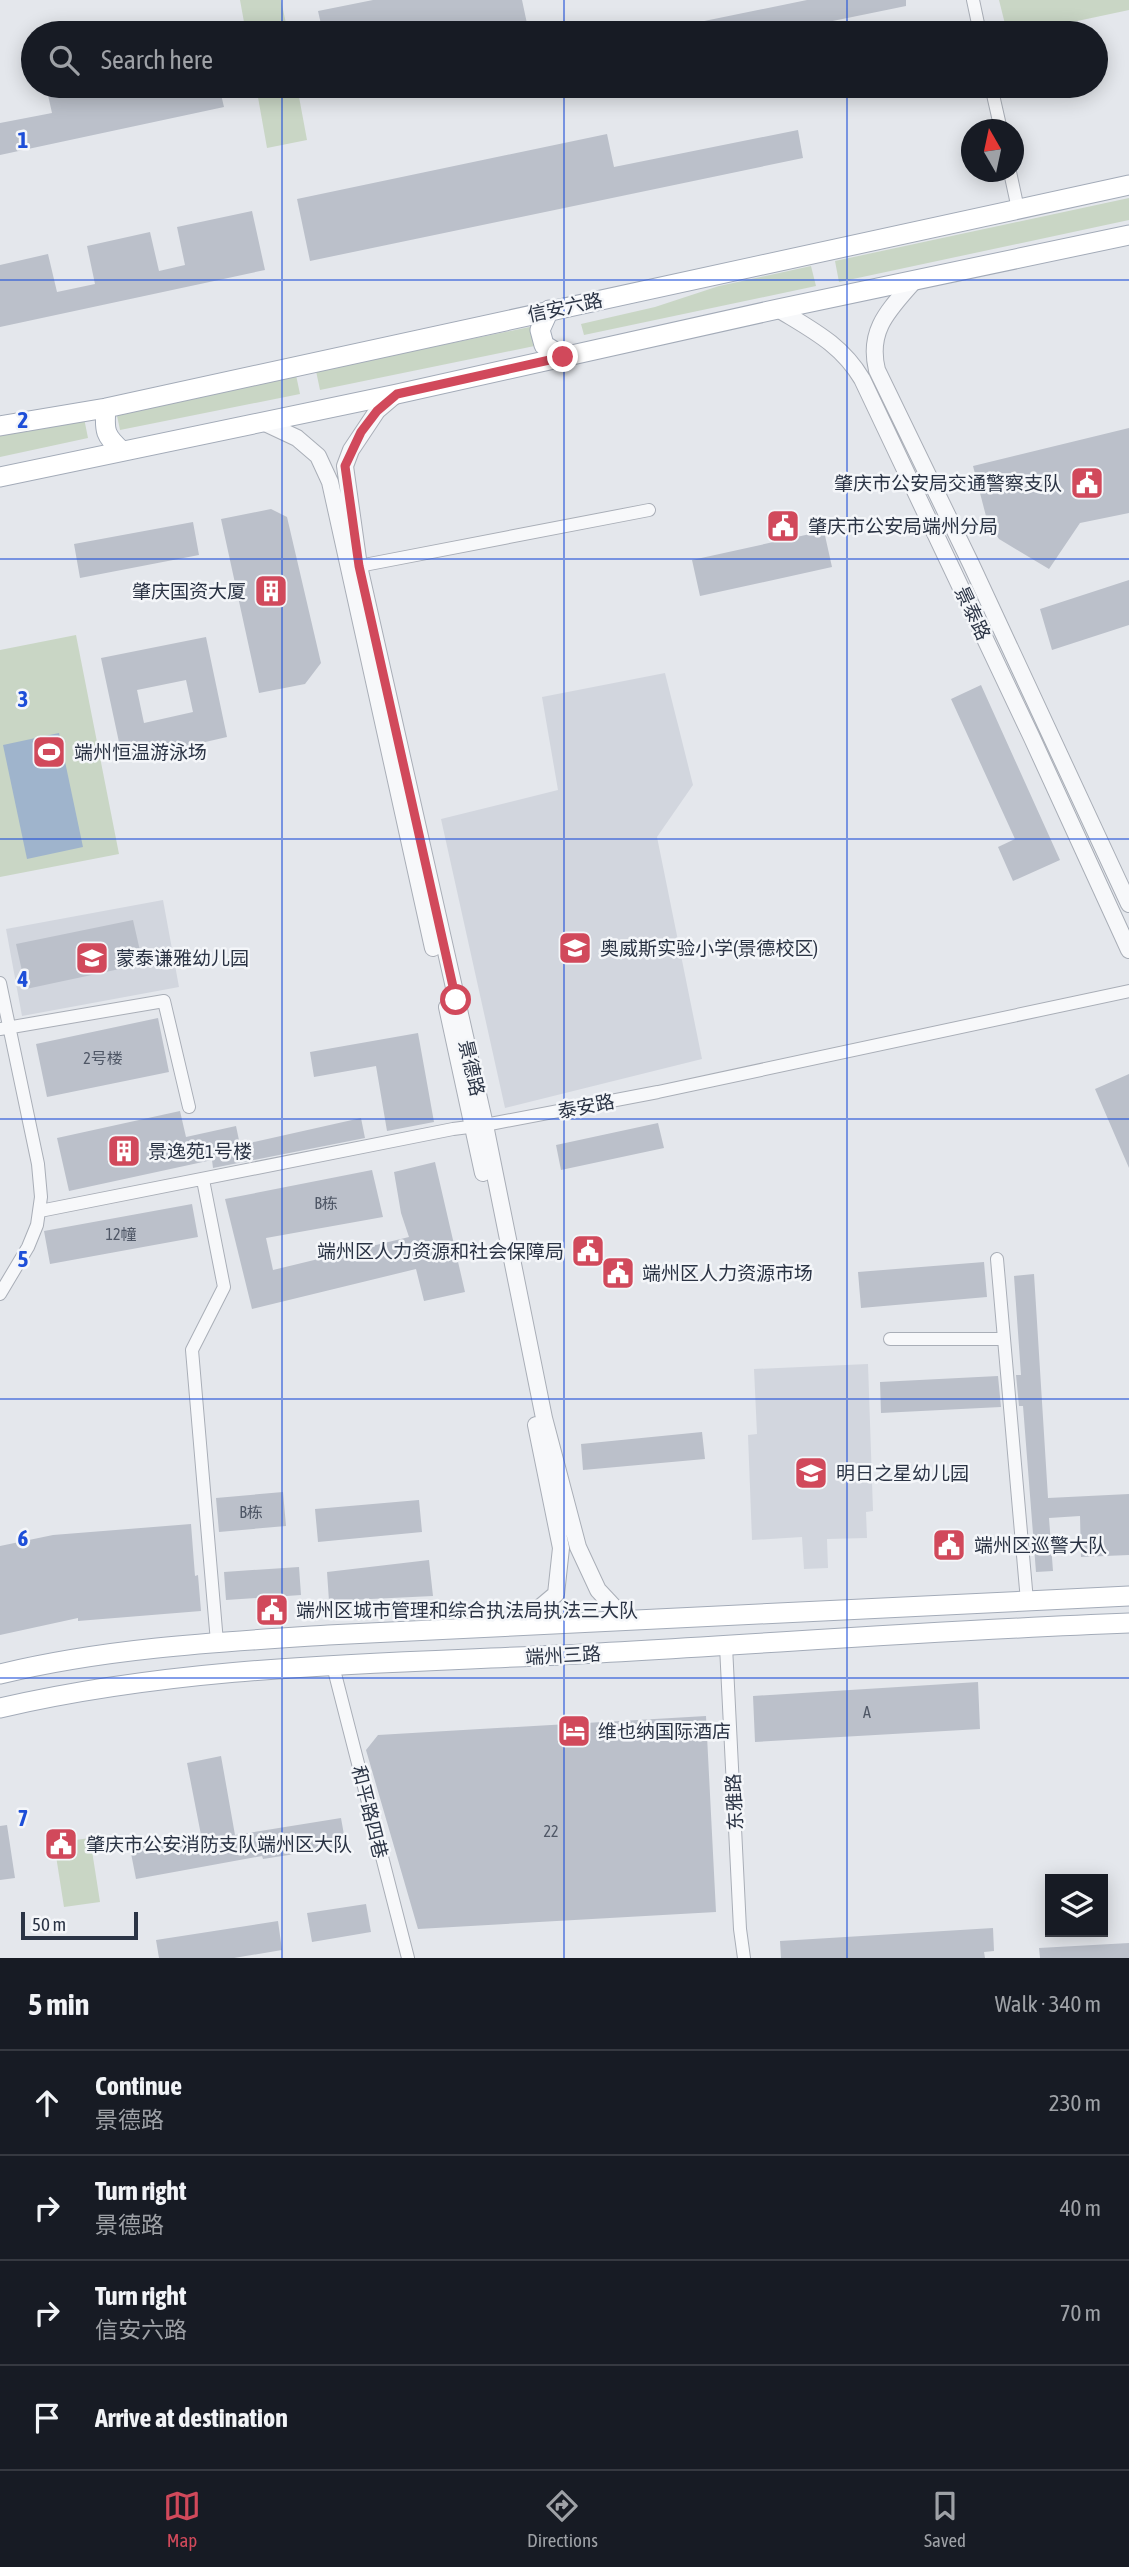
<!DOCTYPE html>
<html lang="en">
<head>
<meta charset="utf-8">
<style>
  body { margin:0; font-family:"Asap Condensed","Noto Sans SC",sans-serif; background:#242831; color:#f1f3f6 }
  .controls { position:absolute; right:21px; bottom:21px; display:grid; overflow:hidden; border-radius:0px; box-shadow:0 4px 18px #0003 }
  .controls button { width:63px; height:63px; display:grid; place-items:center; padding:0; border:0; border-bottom:2px solid #363941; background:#171b24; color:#f1f3f6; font:35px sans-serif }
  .compass { position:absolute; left:961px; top:119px; width:63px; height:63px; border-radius:50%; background:#171b24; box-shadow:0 4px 18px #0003; rotate:351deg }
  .scale { position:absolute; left:21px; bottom:18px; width:117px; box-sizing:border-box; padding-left:7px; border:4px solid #2b3445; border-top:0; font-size:19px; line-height:24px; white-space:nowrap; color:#2b3445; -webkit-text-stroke:5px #f4f6f9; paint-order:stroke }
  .stop { position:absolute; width:21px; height:21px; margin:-16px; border:5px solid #d1495b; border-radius:50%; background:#fff }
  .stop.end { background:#d1495b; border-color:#fff; box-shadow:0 2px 7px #0008 }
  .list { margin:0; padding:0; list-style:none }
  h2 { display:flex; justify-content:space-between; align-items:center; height:91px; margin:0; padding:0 28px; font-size:30px }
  h2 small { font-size:23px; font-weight:400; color:#9ea1a6 }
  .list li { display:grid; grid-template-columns:46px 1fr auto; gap:21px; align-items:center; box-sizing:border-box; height:105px; padding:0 28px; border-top:2px solid #363941 }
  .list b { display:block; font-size:26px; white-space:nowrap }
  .list p { margin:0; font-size:23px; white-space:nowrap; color:#9ea1a6 }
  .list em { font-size:23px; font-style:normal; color:#9ea1a6 }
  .icon { flex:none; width:38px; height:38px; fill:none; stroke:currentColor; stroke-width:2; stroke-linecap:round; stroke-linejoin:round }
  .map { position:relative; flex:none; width:1129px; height:1958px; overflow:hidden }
  .search { position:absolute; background:#171b24; box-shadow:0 4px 18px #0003; left:21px; right:21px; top:21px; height:77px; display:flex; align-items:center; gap:18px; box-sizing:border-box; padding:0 24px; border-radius:38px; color:#9ea1a6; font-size:26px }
  .sheet { height:511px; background:#171b24 }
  nav { display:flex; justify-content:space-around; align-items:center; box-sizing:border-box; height:98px; border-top:2px solid #363941; background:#171b24; font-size:19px; color:#9ea1a6 }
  nav a { display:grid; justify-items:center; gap:4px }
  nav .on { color:#d1495b }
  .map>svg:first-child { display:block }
  .built { fill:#d2d6de }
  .green { fill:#c9d6c5 }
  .water { fill:#9fb4cc }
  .building { fill:#bbc0ca; fill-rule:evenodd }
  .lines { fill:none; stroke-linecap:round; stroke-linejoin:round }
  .minor-casing { stroke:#a9aeb7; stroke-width:14 }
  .tertiary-casing { stroke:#a9aeb7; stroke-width:18 }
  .primary-casing { stroke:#a3abb8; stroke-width:21 }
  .minor { stroke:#f7f8fa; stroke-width:12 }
  .tertiary { stroke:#f7f8fa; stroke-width:16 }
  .primary { stroke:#fff; stroke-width:19 }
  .route { stroke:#d1495b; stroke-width:9 }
  .grid { fill:none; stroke:#1d4ed8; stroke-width:2; stroke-opacity:0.55 }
  .labels { text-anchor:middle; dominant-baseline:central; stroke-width:5; stroke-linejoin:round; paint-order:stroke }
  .number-label { font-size:16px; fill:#4f5766 }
  .street-label { font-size:19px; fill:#2b3445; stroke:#f4f6f9 }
  .poi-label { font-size:19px; fill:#2b3445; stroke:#f4f6f9; text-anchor:start }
  .grid-label { font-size:23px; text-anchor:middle; font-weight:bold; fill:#1d4ed8; stroke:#f4f6f9; stroke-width:5; stroke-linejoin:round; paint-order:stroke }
</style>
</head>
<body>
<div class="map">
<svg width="1129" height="1958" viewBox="0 0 1129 1958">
  <rect width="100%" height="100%" fill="#e4e7ec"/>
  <path class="built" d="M665,673L693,785L657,837L702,1059L505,1108L441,819L558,790L542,697Z
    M163,900L179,987L22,1016L6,929Z
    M868,1364L873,1511L866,1512L867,1538L827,1539L828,1568L804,1569L802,1537L752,1540L748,1435L757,1434L754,1369Z"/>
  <path class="green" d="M240,0H281L288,33H246Z
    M999,0H1129V10L1021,33L1005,24Z
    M256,86H297L307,140L267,148Z
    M1129,198V220L839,282L835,261Z
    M811,266L816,286L584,335L581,324L655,307L719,286Z
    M544,324L549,343L320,390L316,371Z
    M296,375L300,394L120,430L116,411Z
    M84,418L88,438L0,457V436Z
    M76,635L119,854L0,877V650Z
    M90,1838L100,1902L64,1907L54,1843Z"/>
  <path class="water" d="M59,733L83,847L27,859L3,745Z"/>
  <path class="building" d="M373,0H522L529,33H323L318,11Z
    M807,0H906V6L774,33H675V27Z
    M46,86H111L114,98L148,91L147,86H219L224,107L0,155V123L52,113Z
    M798,130L803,158L310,261L297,199L607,134L614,167Z
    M252,211L265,270L0,327V265L48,254L57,292L95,284L87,246L150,232L159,271L185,265L177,227Z
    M1129,428V513L1080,523L1049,569L999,539L987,520L973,466Z
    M271,509L287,517L321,663L305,684L259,693L221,519Z
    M193,522L199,555L80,578L74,544Z
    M824,531L832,567L700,596L692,560Z
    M1129,580V625L1052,650L1040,609Z
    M206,637L227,737L123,761L101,658ZM186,680L193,712L144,723L137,690Z
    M981,685L1060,860L1013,881L998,847L1015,839L951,699Z
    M133,920L143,964L26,989L16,944Z
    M158,1018L169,1072L47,1097L36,1044Z
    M418,1033L434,1122L387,1131L376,1066L314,1077L310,1052Z
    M1129,1074V1168L1095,1089Z
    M180,1111L186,1137L236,1126L240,1145L361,1118L365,1138L213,1168L212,1160L69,1191L57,1138Z
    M658,1123L664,1148L561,1170L556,1145Z
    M435,1162L465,1292L424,1301L416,1269L252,1309L225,1199L372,1170L383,1217L266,1238L273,1270L409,1237L401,1213L394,1172Z
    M192,1204L198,1237L50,1264L44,1231Z
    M984,1262L987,1297L861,1308L858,1272Z
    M1034,1274L1048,1498L1129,1494V1555L1081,1557L1080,1516L1049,1518L1053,1571L1036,1572L1023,1406H1019L1016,1375H1021L1014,1276Z
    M998,1376L1001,1407L881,1413L880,1382Z
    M702,1432L705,1459L583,1470L581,1444Z
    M283,1492L286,1526L219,1532L216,1498Z
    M419,1500L422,1532L318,1542L315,1509Z
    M191,1524L195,1576L198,1575L201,1611L78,1621V1618L0,1635V1546L53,1535Z
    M429,1560L433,1596L329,1601L327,1572Z
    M299,1567L301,1595L226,1600L224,1572Z
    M978,1682L980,1729L755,1742L753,1696Z
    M706,1716L716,1912L418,1929L366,1750L378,1735Z
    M221,1756L235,1835L341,1818L346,1846L263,1859L262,1856L136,1879L130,1848L201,1835L187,1763Z
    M7,1825L15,1878L0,1880V1826Z
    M366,1904L371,1932L312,1942L307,1913Z
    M278,1921L282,1950L234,1958H159L156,1940Z
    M993,1928L994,1951L984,1952L985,1958H781L780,1941Z
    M1129,1943V1958H1040L1039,1948Z"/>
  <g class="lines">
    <defs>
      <path id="minor" d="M973,0L980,33
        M991,86L1001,130
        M1010,172L1018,209
        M359,566L649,510
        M0,983L38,1164L41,1197L37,1225L28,1247L0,1294
        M0,1029L164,1001L189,1107
        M203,1180L224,1287L192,1350L217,1642
        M40,1211L453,1129L485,1125L658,1092L1129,991
        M997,1259L1027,1601
        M890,1339H1004
        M726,1646L740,1929L744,1958
        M333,1666L408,1958"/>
      <path id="tertiary" d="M915,280C890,309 867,329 877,370L971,564L1129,904
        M778,309C812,330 841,344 862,379L1032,738L1129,950
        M397,394L377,411L351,450L345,466L359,566L485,1125L544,1418L578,1547L598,1590L627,1621
        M263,422L297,438L318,456L330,482L433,948
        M447,1007L483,1173
        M518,1626L556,1594L561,1548L536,1425"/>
      <path id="primary" d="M549,310L540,330L544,345L563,357
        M106,408C104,431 105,436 122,451
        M0,426L106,408L1129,185
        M0,477L397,394L778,309L1129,235
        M0,1674C107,1648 218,1642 328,1635L1129,1596
        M0,1708C184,1665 373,1664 560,1655C750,1645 939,1630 1129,1623"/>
    </defs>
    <use href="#minor" class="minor-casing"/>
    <use href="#tertiary" class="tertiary-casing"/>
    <use href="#primary" class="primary-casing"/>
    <use href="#minor" class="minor"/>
    <use href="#tertiary" class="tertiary"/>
    <use href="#primary" class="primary"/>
  </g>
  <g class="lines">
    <path class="route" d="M456,1000L359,566L345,466L361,432L377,411L397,394L563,357"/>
  </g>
  <path class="grid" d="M282,0V33M564,0V33M847,0V33M282,86V1958M564,86V1958M847,86V1958M0,280H1129M0,559H1129M0,839H1129M0,1119H1129M0,1399H1129M0,1678H1129"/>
  <defs>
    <symbol id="civic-square" viewBox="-11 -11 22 22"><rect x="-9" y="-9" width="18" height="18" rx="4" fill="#d1495b" stroke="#f4f6f9"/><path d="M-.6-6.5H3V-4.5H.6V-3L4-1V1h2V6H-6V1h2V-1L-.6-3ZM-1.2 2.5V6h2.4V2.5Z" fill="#fff"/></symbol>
    <symbol id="building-square" viewBox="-11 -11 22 22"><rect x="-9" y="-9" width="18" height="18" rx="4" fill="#d1495b" stroke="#f4f6f9"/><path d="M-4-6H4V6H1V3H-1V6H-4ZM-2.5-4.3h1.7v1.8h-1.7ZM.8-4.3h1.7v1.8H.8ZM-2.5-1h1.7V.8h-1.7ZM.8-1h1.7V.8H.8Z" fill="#fff"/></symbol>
    <symbol id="stadium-square" viewBox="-11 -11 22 22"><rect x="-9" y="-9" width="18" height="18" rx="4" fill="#d1495b" stroke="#f4f6f9"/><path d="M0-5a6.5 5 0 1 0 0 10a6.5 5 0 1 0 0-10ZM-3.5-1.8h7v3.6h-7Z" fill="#fff"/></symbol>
    <symbol id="school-square" viewBox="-11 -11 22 22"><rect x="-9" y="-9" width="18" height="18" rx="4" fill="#d1495b" stroke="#f4f6f9"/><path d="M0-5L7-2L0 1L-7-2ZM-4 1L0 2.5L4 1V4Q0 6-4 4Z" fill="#fff"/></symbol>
    <symbol id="hotel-square" viewBox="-11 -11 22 22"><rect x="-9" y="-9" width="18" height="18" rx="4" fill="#d1495b" stroke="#f4f6f9"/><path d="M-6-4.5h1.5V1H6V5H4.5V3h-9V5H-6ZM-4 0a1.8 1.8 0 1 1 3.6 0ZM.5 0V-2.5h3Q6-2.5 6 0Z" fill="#fff"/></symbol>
  </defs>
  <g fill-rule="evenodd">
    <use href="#civic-square" x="1068" y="464" width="38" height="38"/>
    <use href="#civic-square" x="764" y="507" width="38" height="38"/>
    <use href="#building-square" x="252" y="572" width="38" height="38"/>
    <use href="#stadium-square" x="30" y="733" width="38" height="38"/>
    <use href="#school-square" x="556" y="929" width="38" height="38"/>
    <use href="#school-square" x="73" y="939" width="38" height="38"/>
    <use href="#building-square" x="105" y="1132" width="38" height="38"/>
    <use href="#civic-square" x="569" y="1232" width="38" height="38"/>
    <use href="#civic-square" x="599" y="1254" width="38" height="38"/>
    <use href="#school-square" x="792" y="1454" width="38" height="38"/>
    <use href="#civic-square" x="930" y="1526" width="38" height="38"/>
    <use href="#civic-square" x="253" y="1591" width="38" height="38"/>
    <use href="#hotel-square" x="555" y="1712" width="38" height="38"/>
    <use href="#civic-square" x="42" y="1825" width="38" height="38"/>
  </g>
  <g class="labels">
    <g class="number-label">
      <text x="103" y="1058">2号楼</text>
      <text x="326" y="1203">B栋</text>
      <text x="121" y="1234">12幢</text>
      <text x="251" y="1512">B栋</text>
      <text x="867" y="1712">A</text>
      <text x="551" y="1831">22</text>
    </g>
    <g class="street-label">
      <text transform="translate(565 307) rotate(-12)">信安六路</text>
      <text transform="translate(973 613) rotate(65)">景泰路</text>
      <text transform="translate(472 1068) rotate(77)">景德路</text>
      <text transform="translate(586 1106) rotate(-11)">泰安路</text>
      <text transform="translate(563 1655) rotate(-3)">端州三路</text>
      <text transform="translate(734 1802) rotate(-93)">东雅路</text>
      <text transform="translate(370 1812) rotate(76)">和平路四巷</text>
    </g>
    <g class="poi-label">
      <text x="1062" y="483" text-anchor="end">肇庆市公安局交通警察支队</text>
      <text x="808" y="526">肇庆市公安局端州分局</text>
      <text x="246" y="591" text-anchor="end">肇庆国资大厦</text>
      <text x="74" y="752">端州恒温游泳场</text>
      <text x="600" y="948">奥威斯实验小学(景德校区)</text>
      <text x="116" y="958">蒙泰谦雅幼儿园</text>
      <text x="148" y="1151">景逸苑1号楼</text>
      <text x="564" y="1251" text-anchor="end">端州区人力资源和社会保障局</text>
      <text x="642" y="1273">端州区人力资源市场</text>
      <text x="836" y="1473">明日之星幼儿园</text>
      <text x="974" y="1545">端州区巡警大队</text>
      <text x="296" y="1610">端州区城市管理和综合执法局执法三大队</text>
      <text x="598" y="1731">维也纳国际酒店</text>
      <text x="86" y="1844">肇庆市公安消防支队端州区大队</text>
    </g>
  </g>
  <g class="grid-label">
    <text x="23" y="148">1</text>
    <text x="23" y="428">2</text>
    <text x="23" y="707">3</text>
    <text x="23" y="987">4</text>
    <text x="23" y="1267">5</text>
    <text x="23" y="1546">6</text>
    <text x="23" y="1826">7</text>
  </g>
</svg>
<div class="controls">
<button><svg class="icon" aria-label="layers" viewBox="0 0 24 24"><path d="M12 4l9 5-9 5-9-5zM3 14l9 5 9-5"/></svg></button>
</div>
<svg class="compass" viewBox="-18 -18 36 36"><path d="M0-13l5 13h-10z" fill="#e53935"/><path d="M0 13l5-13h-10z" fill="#9ea1a6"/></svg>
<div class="scale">50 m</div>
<div class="stop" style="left:456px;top:1000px"></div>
<div class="stop end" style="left:563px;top:357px"></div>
<div class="search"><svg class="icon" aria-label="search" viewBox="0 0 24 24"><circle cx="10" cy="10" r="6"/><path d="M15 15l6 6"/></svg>Search here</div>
</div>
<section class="sheet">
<h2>5 min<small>Walk · 340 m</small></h2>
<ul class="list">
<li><svg class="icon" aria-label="ahead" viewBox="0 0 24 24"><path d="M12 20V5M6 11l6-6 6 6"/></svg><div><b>Continue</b><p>景德路</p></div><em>230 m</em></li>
<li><svg class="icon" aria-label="right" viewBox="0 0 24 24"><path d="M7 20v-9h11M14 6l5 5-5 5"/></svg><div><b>Turn right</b><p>景德路</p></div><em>40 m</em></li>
<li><svg class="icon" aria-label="right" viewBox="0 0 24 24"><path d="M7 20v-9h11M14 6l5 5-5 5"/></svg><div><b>Turn right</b><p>信安六路</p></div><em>70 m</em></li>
<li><svg class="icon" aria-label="arrive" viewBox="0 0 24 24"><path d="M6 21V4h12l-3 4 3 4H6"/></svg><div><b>Arrive at destination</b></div></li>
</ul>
</section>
<nav>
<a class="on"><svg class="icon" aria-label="map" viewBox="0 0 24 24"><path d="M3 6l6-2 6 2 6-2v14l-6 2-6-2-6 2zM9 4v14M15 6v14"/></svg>Map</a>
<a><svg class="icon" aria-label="directions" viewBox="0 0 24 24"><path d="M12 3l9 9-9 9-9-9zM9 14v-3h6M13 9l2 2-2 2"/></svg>Directions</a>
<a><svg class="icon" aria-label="saved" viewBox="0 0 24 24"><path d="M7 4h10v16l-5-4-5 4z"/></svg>Saved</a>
</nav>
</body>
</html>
